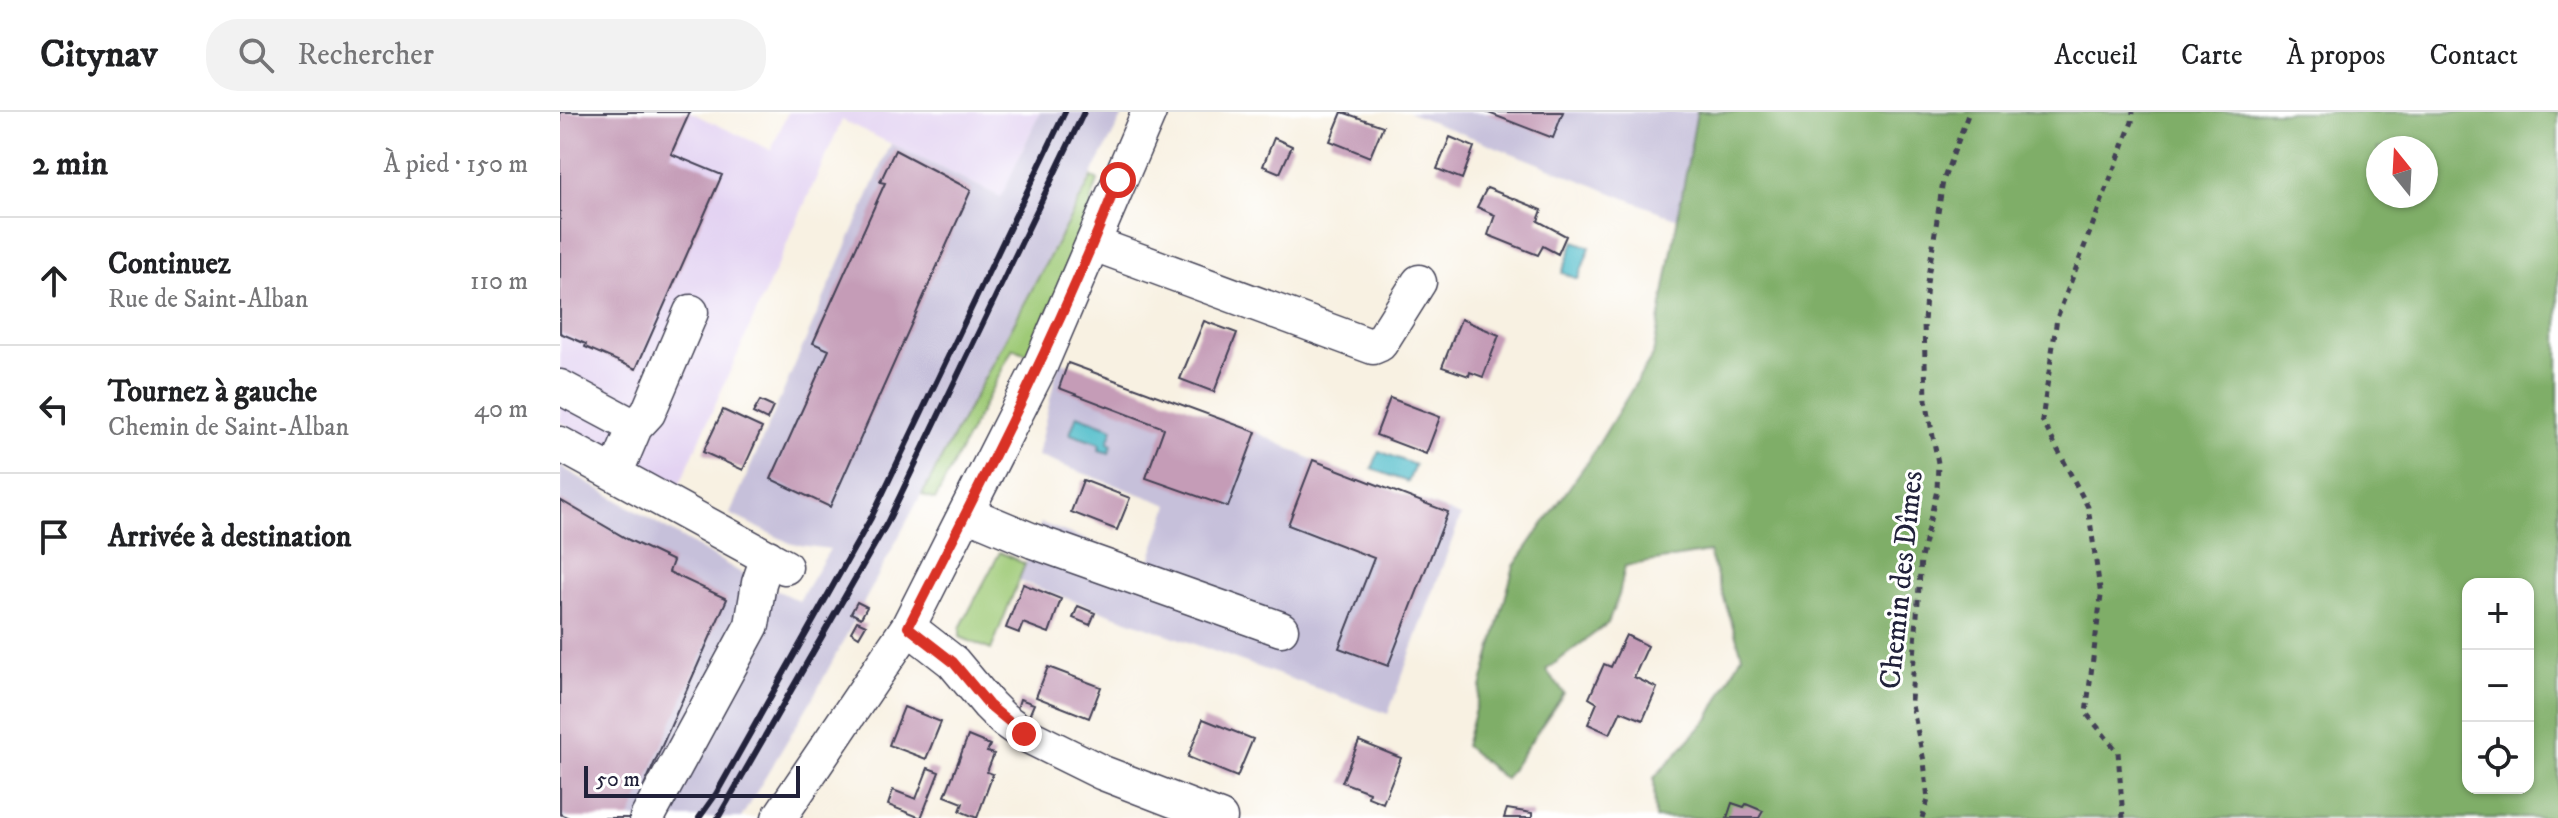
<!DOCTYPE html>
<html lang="fr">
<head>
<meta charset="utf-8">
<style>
  body { margin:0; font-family:"IM FELL DW Pica",serif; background:#f2f2f2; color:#202124 }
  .controls { position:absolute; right:24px; bottom:24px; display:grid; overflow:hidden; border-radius:16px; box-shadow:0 2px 6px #0004 }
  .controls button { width:72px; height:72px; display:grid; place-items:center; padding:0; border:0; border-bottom:2px solid #e0e0e0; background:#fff; color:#202124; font:40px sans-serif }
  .compass { position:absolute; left:1806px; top:24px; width:72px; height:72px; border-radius:50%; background:#fff; box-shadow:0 2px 6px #0004; rotate:342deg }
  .scale { position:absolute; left:24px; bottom:20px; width:216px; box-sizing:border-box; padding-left:8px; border:4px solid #22223b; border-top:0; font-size:22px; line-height:28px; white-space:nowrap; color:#22223b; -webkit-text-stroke:6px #fff; paint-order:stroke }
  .stop { position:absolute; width:24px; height:24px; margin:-18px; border:6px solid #d93025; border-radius:50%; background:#fff }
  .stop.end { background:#d93025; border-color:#fff; box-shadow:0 2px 8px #0008 }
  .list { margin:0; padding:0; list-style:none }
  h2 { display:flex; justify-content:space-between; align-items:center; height:104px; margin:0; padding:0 32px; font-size:34px }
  h2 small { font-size:26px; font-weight:400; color:#757577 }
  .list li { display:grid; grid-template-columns:52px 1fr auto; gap:24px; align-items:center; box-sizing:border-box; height:128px; padding:0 32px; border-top:2px solid #e0e0e0 }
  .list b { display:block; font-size:30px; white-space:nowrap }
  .list p { margin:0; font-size:26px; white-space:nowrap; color:#757577 }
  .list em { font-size:26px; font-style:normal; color:#757577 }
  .icon { flex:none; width:44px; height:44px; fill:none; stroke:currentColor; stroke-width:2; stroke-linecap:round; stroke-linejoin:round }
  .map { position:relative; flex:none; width:1998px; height:706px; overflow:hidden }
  header { display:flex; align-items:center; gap:48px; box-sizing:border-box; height:112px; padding:0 40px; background:#fff; border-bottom:2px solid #e0e0e0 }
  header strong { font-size:38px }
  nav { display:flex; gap:44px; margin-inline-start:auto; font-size:28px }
  .search { width:560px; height:72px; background:#f2f2f2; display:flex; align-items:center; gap:20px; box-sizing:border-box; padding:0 28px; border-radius:32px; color:#757577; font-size:30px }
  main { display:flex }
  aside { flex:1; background:#fff }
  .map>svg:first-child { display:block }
  .built { fill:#e3d3f2 }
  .industrial { fill:#c6c0da }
  .green { fill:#9fca77; stroke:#607659; stroke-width:2 }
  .forest { fill:#7fae68; stroke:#506852; stroke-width:2; fill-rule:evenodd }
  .water { fill:#51bdca; stroke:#3a7082; stroke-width:2 }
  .building { fill:#c59cb7 }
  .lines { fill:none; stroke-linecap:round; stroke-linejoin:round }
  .minor-casing { stroke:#424154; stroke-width:37 }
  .path { stroke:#424154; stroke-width:5; stroke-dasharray:6 6; stroke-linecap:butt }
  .minor { stroke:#fff; stroke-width:34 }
  .rail { stroke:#22223b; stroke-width:6 }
  .route { stroke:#d93025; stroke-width:10 }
  .labels { text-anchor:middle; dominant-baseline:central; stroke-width:6; stroke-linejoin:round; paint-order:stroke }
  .street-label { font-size:30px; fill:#22223b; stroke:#fff }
</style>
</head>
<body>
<header>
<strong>Citynav</strong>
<div class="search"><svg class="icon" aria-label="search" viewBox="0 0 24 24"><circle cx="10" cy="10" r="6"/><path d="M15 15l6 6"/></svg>Rechercher</div>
<nav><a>Accueil</a><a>Carte</a><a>À propos</a><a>Contact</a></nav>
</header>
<main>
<aside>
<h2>2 min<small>À pied · 150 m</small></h2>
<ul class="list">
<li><svg class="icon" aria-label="ahead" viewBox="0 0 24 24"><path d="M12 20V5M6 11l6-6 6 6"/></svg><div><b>Continuez</b><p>Rue de Saint-Alban</p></div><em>110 m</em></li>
<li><svg class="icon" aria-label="left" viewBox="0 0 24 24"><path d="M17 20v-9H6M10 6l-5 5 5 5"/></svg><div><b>Tournez à gauche</b><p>Chemin de Saint-Alban</p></div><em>40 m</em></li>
<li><svg class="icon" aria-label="arrive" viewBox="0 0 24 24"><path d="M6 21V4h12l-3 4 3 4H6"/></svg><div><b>Arrivée à destination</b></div></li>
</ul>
</aside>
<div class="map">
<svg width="1998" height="706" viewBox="0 0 1998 706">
  <rect width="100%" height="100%" fill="#fff"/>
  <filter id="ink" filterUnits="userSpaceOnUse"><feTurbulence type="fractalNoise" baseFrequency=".0125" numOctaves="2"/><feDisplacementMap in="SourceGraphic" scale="16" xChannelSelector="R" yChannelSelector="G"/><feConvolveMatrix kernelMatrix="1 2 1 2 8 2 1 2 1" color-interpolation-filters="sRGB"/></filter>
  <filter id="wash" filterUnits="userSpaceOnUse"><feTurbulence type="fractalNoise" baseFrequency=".006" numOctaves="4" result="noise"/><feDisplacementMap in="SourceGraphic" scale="32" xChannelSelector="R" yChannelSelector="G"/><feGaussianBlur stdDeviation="1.8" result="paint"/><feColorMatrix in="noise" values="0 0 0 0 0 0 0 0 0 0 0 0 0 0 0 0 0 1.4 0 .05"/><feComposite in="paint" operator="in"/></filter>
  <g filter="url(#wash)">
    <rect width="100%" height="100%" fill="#f8f1e2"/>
    <path class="built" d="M0,0H130L211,38L228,0H480L441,85L282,8L118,376L0,310Z"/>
    <path class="industrial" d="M480,0H565L255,582L181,706H0V354L183,462L239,489L270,437L232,432L170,402L331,32L441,85Z
      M848,0H1137L1118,107Z
      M499,249L696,320L753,348L901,404L828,602L459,469L481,411L589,451L609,393L477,344Z"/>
    <path class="green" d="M532,65L538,69L531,89L534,97L469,243L453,236L375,388L362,383Z
      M440,440L465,452L431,538L400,525V516Z"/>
    <path class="forest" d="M1137,0H1998V706H1095L1094,666L1149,606L1182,543L1149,440L1065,454L1059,483L1048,511L986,558L1004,581L945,667L905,634L954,454L1030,346L1093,243ZM1818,36H1866V84H1818ZM1908,472H1968V676H1908Z"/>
    <path class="water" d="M1014,129L1030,135L1018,167L1002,161Z
      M517,303L553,316L548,331L552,332L549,341L539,338L540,332L510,322Z
      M819,339L855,353L848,370L812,357Z"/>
    <g id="blocks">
      <path class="building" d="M0,0H130L111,42L162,63L76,257L25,235L26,232L0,221Z
        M782,0L823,14L810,45L770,29Z
        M926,0H1003L993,26Z
        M890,25L914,35L902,67L877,57Z
        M714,26L732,34L720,61L703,54Z
        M335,38L411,78L270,395L211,367L269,238L253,231L325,71L320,70Z
        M927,76L982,98L978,109L1006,124L998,142L983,134L978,143L928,123L935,103L917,95Z
        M901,207L939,223L923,265L910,260L909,264L882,255Z
        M644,209L677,221L654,280L620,267Z
        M508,251L696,320L668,395L586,366L604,316L499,276Z
        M830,286L880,305L866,342L816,323Z
        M200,289L213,295L207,308L193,301Z
        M163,298L202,316L183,358L143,340Z
        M753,348L888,400L828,554L779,536L814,446L728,413Z
        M523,368L570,386L557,418L511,400Z
        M0,388L69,428L113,449L109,460L167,487L70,706H9L0,702Z
        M463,472L501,487L489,521L463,511L459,521L446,516Z
        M297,490L307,495L301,506L291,501Z
        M518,494L535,501L530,513L513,506Z
        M297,509L306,513L299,525L291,520Z
        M1066,523L1088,534L1074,565L1097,576L1083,608L1061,599L1050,622L1028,612L1037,591L1029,586L1044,552L1051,555Z
        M488,555L541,575L529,606L476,585Z
        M460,587L474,592L469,604L456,600Z
        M344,595L381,610L366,647L329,633Z
        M643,607L693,627L677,665L628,645Z
        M408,624L430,633L427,640L434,642L427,660L433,662L417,706L400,699L403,691L385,684Z
        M799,629L841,646L823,691L808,685L809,680L782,670Z
        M368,656L379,660L361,706L328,693L333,678L356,687Z
        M1172,691L1184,695L1186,692L1203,699L1199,706H1167Z
        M947,697L972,701V706H944Z"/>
    </g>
  </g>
  <g filter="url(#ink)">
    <use href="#blocks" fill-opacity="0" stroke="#424154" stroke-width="2"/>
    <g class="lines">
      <defs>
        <path id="minor" d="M534,132L813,235L820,232L859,170
          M0,275L75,315
          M0,332L225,455
          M55,362L75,315L88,301L131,200
          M406,401L473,429L721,517
          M348,515L393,550L429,593L444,608L464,622L543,661L660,706
          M87,706L192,513L199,471L208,445
          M219,706L348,515L480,254L589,0"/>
      </defs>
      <use href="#minor" class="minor-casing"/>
      <path class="path" d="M1362,706L1368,688L1364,649L1351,589L1361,446L1377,378L1378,351L1366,288L1364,210L1367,171L1383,69L1409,0
        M1563,706L1558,640L1526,601L1541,484L1528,395L1482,308L1497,206L1572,10L1573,0"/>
      <use href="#minor" class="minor"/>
      <path class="rail" d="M139,706L156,682L311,406L505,0
        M158,706L327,411L524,0"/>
    </g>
  </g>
  <g class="lines" filter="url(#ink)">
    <path class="route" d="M464,622L429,593L393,550L348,515C423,368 499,222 558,68"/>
  </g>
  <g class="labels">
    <g class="street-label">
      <text transform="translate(1342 468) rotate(-84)">Chemin des Dîmes</text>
    </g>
  </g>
</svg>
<div class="controls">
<button>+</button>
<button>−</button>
<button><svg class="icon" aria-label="locate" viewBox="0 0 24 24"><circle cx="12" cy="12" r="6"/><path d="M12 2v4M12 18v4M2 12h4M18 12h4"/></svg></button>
</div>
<svg class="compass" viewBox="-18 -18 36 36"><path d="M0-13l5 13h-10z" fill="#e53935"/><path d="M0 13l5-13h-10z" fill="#757577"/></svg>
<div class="scale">50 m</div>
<div class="stop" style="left:558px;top:68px"></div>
<div class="stop end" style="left:464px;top:622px"></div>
</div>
</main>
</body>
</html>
